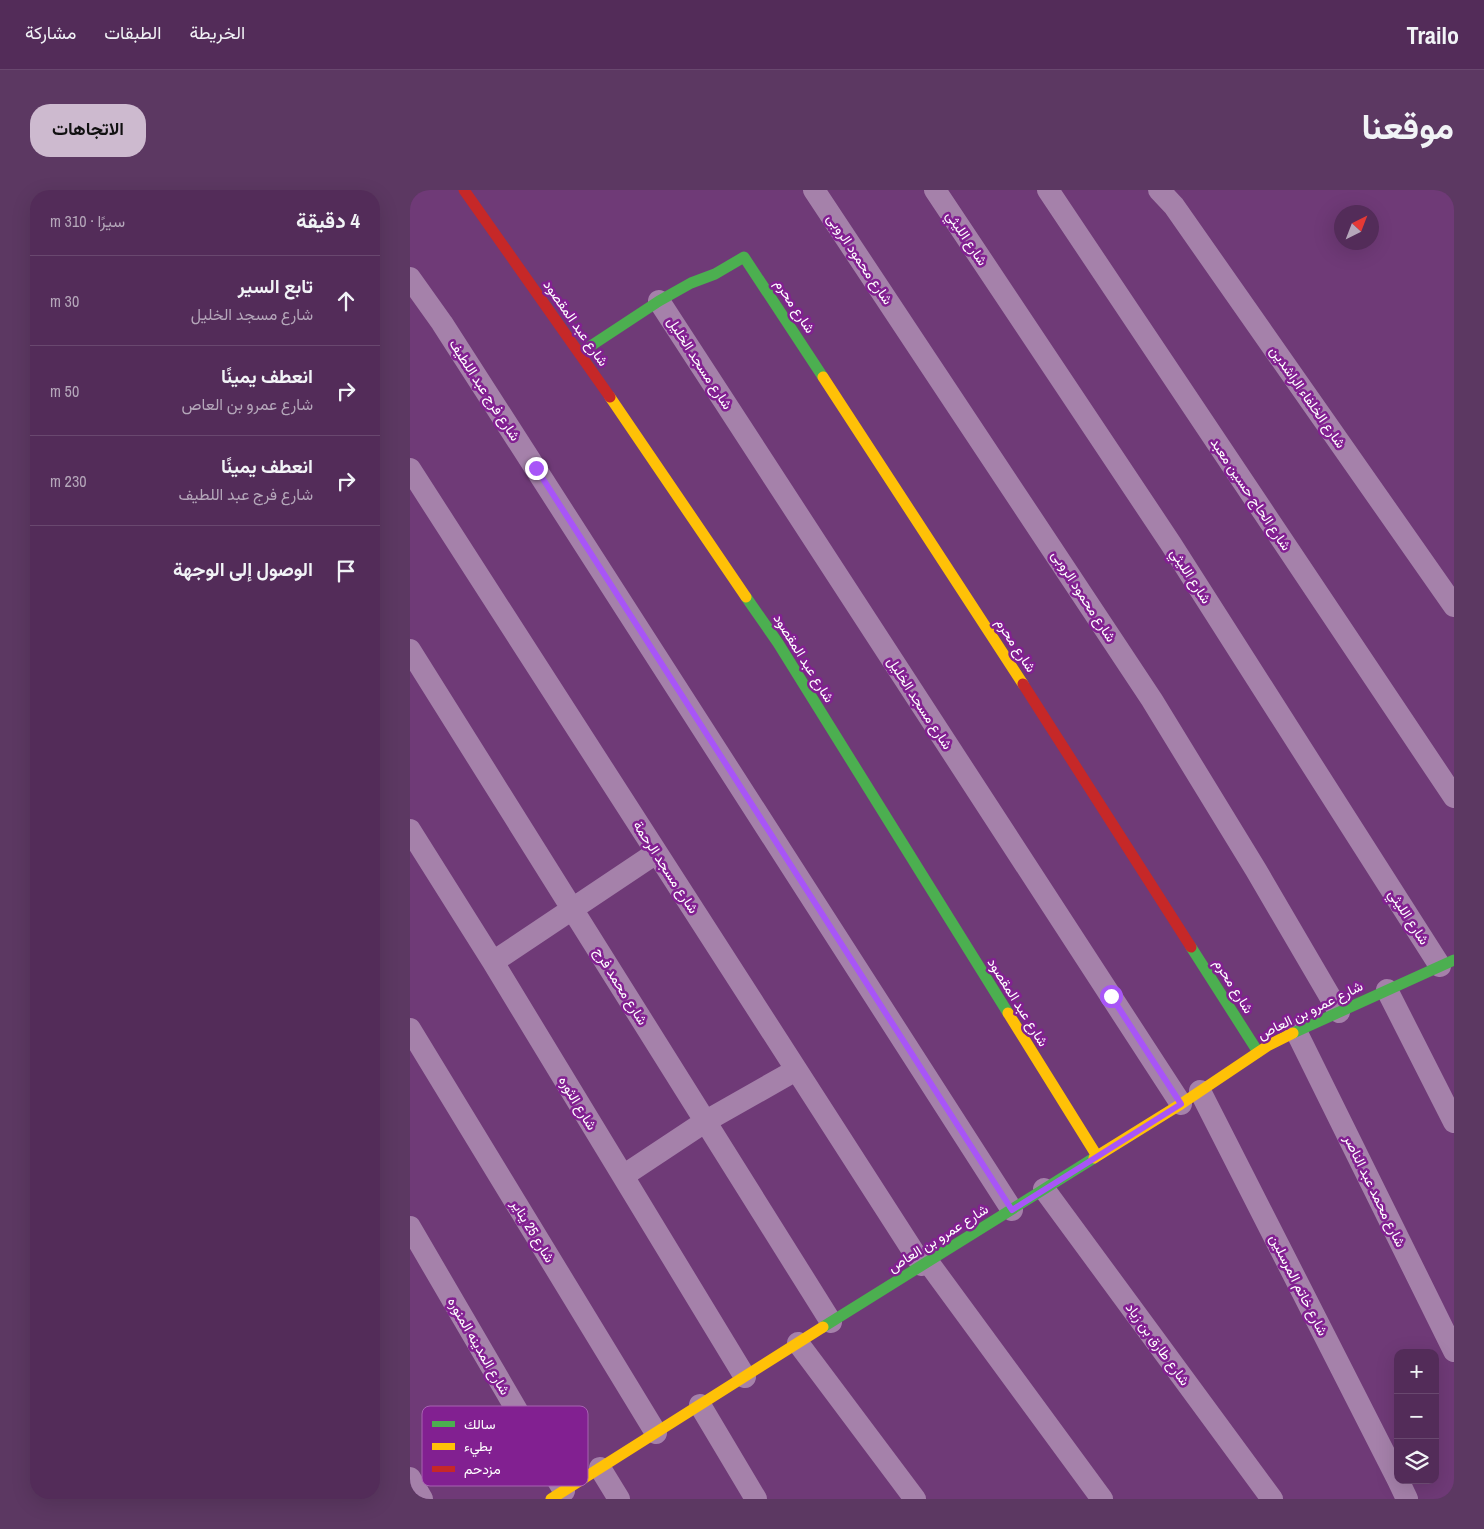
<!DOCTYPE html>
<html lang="ar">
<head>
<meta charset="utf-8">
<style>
  body { margin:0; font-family:"Archivo Narrow",Vazirmatn,sans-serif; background:#5c3862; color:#f1f3f6; direction:rtl }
  .controls { position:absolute; right:15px; bottom:15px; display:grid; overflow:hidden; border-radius:10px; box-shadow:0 5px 20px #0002 }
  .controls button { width:45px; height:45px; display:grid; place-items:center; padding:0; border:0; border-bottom:1px solid #69486f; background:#532c59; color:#f1f3f6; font:25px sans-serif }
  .compass { position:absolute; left:924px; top:15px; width:45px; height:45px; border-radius:50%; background:#532c59; box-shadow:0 5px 20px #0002; rotate:42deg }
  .stop { position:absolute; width:15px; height:15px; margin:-11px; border:4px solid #a855f7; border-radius:50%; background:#fff }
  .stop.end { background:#a855f7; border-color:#fff; box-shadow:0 1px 5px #0008 }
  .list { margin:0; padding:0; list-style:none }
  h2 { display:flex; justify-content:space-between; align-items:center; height:65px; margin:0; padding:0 20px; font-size:21px }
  h2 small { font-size:16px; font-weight:400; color:#b5a7ba }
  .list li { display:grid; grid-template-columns:32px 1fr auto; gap:15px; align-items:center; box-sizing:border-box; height:90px; padding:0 20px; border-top:1px solid #69486f }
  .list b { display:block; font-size:19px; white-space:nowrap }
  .list p { margin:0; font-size:16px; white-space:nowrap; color:#b5a7ba }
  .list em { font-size:16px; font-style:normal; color:#b5a7ba }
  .icon { flex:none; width:28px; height:28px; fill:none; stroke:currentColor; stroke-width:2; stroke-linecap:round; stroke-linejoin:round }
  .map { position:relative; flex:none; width:1044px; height:1309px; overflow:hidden; direction:ltr; border-radius:20px }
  header { display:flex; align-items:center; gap:30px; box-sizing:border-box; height:70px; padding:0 25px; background:#532c59; border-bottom:1px solid #69486f }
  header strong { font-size:24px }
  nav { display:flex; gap:28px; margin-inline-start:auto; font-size:18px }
  .intro { display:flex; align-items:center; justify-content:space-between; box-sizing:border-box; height:120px; padding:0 30px }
  h1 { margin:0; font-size:35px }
  .button { padding:12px 22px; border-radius:20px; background:#cdbacf; color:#111; font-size:18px; font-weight:700 }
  main { display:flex; gap:30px; padding:0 30px }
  aside { flex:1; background:#532c59; border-radius:20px; box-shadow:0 5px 20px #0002 }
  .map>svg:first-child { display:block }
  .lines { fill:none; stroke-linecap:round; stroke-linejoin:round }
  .street { stroke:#a581aa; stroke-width:22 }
  .fast { stroke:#4caf50; stroke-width:11 }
  .slow { stroke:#ffc107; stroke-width:11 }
  .jam { stroke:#c62828; stroke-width:11 }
  .route { stroke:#a855f7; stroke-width:6 }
  .labels { text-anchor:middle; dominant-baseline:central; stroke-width:5; stroke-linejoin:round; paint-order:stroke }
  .street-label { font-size:14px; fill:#fff; stroke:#822091 }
  .key { fill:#822091; stroke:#a863b2; stroke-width:1 }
  .key-label { font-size:14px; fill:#fff }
</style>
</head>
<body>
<header>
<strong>Trailo</strong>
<nav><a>الخريطة</a><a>الطبقات</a><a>مشاركة</a></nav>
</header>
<div class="intro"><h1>موقعنا</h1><a class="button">الاتجاهات</a></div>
<main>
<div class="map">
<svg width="1044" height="1309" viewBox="0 0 1044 1309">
  <rect width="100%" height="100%" fill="#6f3a77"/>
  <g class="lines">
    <path class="street" d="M404,0L742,510L846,680L929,822
      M525,0L761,354L1030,776
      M638,0L1044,607
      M749,0L764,16L1044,416
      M0,88L32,133L602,1020
      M249,111L771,914
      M0,279L512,1075
      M0,460L421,1132
      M0,640L83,772L335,1187
      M83,772L246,663
      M977,800L1044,932
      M0,839L246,1243
      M886,841L1044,1161
      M790,901L988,1290
      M213,986L296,931L386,880
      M634,999L862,1309
      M0,1037L154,1301
      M518,1072L692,1309
      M388,1153L505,1309
      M290,1215L346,1309
      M190,1278L209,1309
      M0,1288L12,1309
      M988,1290L997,1309"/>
    <path class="fast" d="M170,163L249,111L281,93L305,84L334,67L413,187
      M336,407L368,453L598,823
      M781,757L848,862
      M883,843L1044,770
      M413,1137L684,968"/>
    <path class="slow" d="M413,187L613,494
      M200,207L336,407
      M598,823L687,966
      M684,968L771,914L859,855L883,843
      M141,1309L413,1137"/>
    <path class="jam" d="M54,0L200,207
      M613,494L781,757"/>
  </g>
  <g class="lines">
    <path class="route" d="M126,278L602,1020L771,914L701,806"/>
  </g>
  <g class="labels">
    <g class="street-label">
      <text transform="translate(557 48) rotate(56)">شارع الليثي</text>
      <text transform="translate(450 69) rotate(56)">شارع محمود الروبى</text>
      <text transform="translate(385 116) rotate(57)">شارع محرم</text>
      <text transform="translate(166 133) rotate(55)">شارع عبد المقصود</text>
      <text transform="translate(290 173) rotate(57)">شارع مسجد الخليل</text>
      <text transform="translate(75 200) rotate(57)">شارع فرج عبد اللطيف</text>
      <text transform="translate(898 207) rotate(55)">شارع الخلفاء الراشدين</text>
      <text transform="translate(841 304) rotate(56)">شارع الحاج حسين معبد</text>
      <text transform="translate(781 386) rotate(57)">شارع الليثي</text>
      <text transform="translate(674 406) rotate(57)">شارع محمود الروبى</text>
      <text transform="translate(606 455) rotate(57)">شارع محرم</text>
      <text transform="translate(394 468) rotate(58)">شارع عبد المقصود</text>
      <text transform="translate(510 513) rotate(57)">شارع مسجد الخليل</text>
      <text transform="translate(256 677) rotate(57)">شارع مسجد الرحمة</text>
      <text transform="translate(999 727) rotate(57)">شارع الليثي</text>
      <text transform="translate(211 796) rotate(58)">شارع محمد فرج</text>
      <text transform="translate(824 796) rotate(58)">شارع محرم</text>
      <text transform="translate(608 812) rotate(58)">شارع عبد المقصود</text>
      <text transform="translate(900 820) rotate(-26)">شارع عمرو بن العاص</text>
      <text transform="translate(168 913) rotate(59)">شارع الثوره</text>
      <text transform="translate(965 1001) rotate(64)">شارع محمد عبد الناصر</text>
      <text transform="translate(123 1041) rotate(59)">شارع 25 يناير</text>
      <text transform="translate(528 1048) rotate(-32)">شارع عمرو بن العاص</text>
      <text transform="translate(889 1095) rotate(63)">شارع خاتم المرسلين</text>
      <text transform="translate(748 1154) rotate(54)">شارع طارق بن زياد</text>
      <text transform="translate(69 1156) rotate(60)">شارع المدينه المنوره</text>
    </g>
  </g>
  <rect x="12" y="1216" width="166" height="80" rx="8" class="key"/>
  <rect x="22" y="1231" width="23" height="6" fill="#4caf50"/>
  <rect x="22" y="1253" width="23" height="7" fill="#ffc107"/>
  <rect x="22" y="1276" width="23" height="6" fill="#c62828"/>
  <g class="key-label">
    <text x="54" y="1239">سالك</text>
    <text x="54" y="1261">بطيء</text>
    <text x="54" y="1284">مزدحم</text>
  </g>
</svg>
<div class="controls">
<button>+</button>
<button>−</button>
<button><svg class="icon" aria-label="layers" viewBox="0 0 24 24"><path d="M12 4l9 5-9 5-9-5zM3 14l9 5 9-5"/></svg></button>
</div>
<svg class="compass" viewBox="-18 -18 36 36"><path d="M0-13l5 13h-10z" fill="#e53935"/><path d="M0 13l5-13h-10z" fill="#b5a7ba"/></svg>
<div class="stop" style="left:701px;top:806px"></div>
<div class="stop end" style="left:126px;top:278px"></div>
</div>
<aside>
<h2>4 دقيقة<small>سيرًا · 310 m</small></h2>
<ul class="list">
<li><svg class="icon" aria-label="ahead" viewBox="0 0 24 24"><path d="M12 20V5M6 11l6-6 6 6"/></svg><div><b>تابع السير</b><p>شارع مسجد الخليل</p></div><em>30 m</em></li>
<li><svg class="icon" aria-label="right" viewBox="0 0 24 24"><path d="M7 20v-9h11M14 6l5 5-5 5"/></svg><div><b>انعطف يمينًا</b><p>شارع عمرو بن العاص</p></div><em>50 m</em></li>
<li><svg class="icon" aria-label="right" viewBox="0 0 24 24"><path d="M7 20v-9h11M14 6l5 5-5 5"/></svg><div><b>انعطف يمينًا</b><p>شارع فرج عبد اللطيف</p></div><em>230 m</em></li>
<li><svg class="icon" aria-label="arrive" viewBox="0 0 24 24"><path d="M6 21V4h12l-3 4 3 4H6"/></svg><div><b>الوصول إلى الوجهة</b></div></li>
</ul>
</aside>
</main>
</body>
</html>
